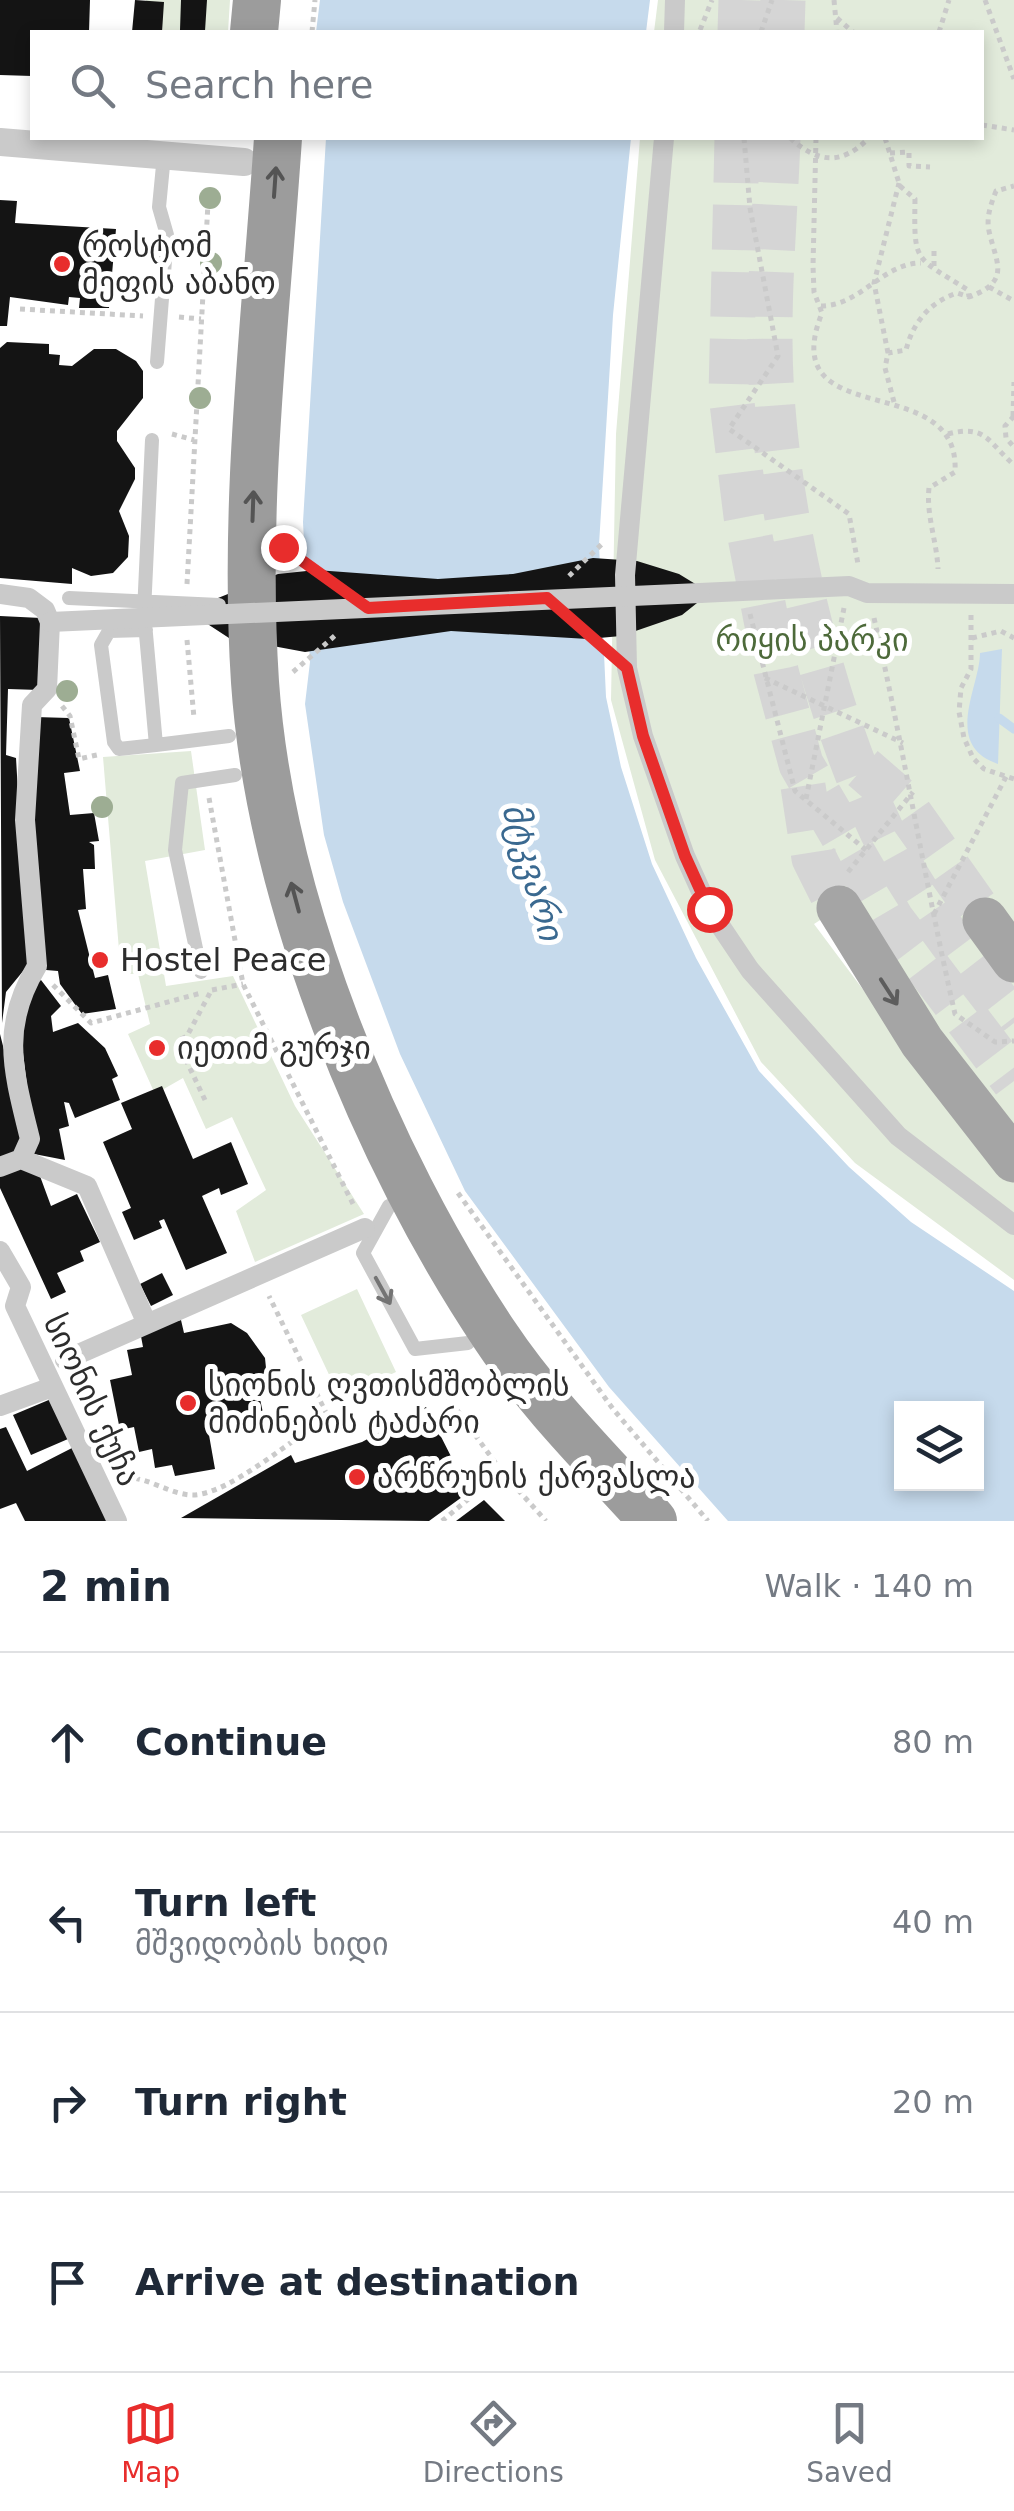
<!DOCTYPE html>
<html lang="en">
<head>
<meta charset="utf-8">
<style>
  body { margin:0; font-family:"DejaVu Sans","Noto Sans Georgian",sans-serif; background:#f2f2f3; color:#1f2937 }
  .controls { position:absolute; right:30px; bottom:30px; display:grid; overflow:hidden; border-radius:0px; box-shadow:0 5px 15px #0003 }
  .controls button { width:90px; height:90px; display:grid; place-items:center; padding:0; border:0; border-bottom:2px solid #e0e1e3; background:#fff; color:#1f2937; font:50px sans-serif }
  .stop { position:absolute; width:30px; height:30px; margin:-22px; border:8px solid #e82d2c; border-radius:50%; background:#fff }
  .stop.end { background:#e82d2c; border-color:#fff; box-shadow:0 2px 10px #0008 }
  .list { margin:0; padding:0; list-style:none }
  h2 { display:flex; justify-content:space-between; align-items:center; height:130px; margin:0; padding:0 40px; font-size:42px }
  h2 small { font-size:32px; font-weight:400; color:#747a83 }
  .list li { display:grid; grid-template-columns:65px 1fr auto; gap:30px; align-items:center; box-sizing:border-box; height:180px; padding:0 40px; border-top:2px solid #e0e1e3 }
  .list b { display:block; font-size:38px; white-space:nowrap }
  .list p { margin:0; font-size:32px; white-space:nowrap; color:#747a83 }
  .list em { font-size:32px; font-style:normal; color:#747a83 }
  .icon { flex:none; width:55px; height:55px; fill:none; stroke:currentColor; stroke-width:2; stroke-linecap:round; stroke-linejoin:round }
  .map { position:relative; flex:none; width:1014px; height:1521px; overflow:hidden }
  .search { position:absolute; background:#fff; box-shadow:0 5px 15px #0003; left:30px; right:30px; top:30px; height:110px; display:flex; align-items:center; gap:25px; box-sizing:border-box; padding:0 35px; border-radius:0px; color:#747a83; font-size:38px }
  .sheet { height:850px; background:#fff }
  nav { display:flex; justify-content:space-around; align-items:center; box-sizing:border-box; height:140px; border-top:2px solid #e0e1e3; background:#fff; font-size:28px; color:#747a83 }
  nav a { display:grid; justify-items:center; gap:5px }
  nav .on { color:#e82d2c }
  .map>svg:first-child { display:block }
  .green { fill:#e2ebdb }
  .water { fill:#c6daec; fill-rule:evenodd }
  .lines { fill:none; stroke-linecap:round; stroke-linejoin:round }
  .stream { stroke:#c6daec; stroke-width:9 }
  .building { fill:#141414 }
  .primary-tunnel { stroke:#d5d5d5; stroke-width:45; stroke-dasharray:45 22; stroke-linecap:butt }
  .path { stroke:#cacaca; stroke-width:5; stroke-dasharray:5 5; stroke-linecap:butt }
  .service { stroke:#cacaca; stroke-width:14 }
  .pedestrian { stroke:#cacaca; stroke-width:20 }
  .minor { stroke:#cacaca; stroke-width:28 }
  .primary { stroke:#a5a5a5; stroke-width:45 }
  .trunk { stroke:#9c9c9c; stroke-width:48 }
  .pedestrian-bridge { stroke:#cacaca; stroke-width:20 }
  .tree { fill:#9dad93 }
  .oneway { stroke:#545454 }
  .oneway2 { stroke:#5d5d5d }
  .oneway3 { stroke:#747474 }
  .route { stroke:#e82d2c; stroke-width:12 }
  .poi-dot { fill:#e82d2c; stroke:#fff; stroke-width:4 }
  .labels { text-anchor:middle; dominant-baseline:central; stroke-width:10; stroke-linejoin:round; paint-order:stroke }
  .poi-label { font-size:32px; fill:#2d2d2d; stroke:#fff; text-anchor:start }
  .park-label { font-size:32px; fill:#4d6a3a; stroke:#fff }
  .street-label { font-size:32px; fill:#2d2d2d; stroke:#fff }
  .water-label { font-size:35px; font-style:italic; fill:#3a6990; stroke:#fff }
</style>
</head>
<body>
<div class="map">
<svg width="1014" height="1521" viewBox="0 0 1014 1521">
  <rect width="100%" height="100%" fill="#fff"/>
  <path class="green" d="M146,0H230L228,32H144Z
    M658,0H1014V1131L839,908L814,924L965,1126L1014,1182V1280L855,1163L761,1062L655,860L611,700L616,434L640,138H982V32H654Z
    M191,751L205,850L145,861L166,986L233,976L295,1106L364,1214L255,1262L236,1211L266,1190L232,1117L206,1129L183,1078L155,1094L128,1034L150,1024L138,974H121L103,757Z
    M357,1289L396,1372L340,1398L301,1315Z"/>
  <path class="water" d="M320,0H650L646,32H316Z
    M326,138H631L613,315L599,545L606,697L621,767L652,864L696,958L759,1071L849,1167L911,1222L1014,1291V1521H728L609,1387L465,1191L400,1054L343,902L324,835L305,704L310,662L303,522ZM902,1408H976V1484H902Z
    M1002,649L998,764C942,745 980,687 980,653Z"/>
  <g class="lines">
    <path class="stream" d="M999,718L1014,729"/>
  </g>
  <path class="building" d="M0,0H90L89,32H32V76L0,75Z
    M135,0L164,2L162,32H132Z
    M181,0H207L205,31L180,30Z
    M0,200L17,201L15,223L116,229L109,308H79L80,298L69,297L68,305L10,297L7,326H0Z
    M7,342L49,344V354L60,355L59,365L72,366L94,349H116L136,361L143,371V398L117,431V441L135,468V479L119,511L129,536L128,557L113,573L91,576L72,568V584L0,578V348Z
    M593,558L637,561L679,574L697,585V603L682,615L621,636L588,639L451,631L305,652L229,638L206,623L213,600L278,574L316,570L438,579L513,574Z
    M0,616L41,618L39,690L8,689L6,755L16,758L28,965L6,992L2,1023Z
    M35,717L69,718L80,771L64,773L70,815L94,813L99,841L89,842L94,845L95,869H83L86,909L78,910L95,978L108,975L116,1009L82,1014L60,984L58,971L46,970L30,804Z
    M41,980L61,1006L51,1016L53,1032L78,1023L105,1048L118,1076L112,1079L120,1100L75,1118L69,1103L64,1102L69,1126L59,1129L65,1160L29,1153L30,1110L16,995Z
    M0,1034L26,1137L17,1153L0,1161Z
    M162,1086L193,1159L231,1142L248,1184L221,1195L219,1188L202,1196L227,1253L186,1270L164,1219L159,1221L162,1228L134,1240L122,1212L131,1208L103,1142L132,1129L121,1103Z
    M0,1168H37L51,1206L77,1194L100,1242L80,1251L84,1261L57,1273L66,1292L51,1299L0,1188Z
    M162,1273L173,1295L151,1306L140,1284Z
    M181,1320L184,1333L231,1323L247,1333L265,1358L267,1378L259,1394L263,1413L240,1430L209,1435L215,1469L175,1476L172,1465L155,1468L152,1449L139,1452L134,1427L120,1430L110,1380L132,1375L127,1350L143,1347L140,1331Z
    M51,1399L68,1439L31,1455L13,1415Z
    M426,1407L469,1492L429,1521L181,1518L291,1455L295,1463L362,1442Z
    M6,1427L27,1471L72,1448L110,1521H25L16,1503L0,1509V1429Z
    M484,1500L505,1521H456Z"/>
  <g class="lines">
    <path class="primary-tunnel" d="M740,32L741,0
      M782,32L783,0
      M737,138L731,395L746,516L776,671L801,764L892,920L1014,1081
      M778,138C775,223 766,311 772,396C781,531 823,707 881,829C914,899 967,962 1014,1023
      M863,768L900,800L985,920
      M803,786L814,858L839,908"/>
    <path class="path" d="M834,0L837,32
      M985,0L1014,79
      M837,18L853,32
      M700,30L712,0
      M312,32L315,0
      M761,32L772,0
      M939,32L949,0
      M982,125L1014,130
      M744,138L750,208L778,356L729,429L849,514L858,564
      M790,138C818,163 841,166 869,138
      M816,138L813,266L814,292L822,313C773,435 961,367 955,472L929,488C926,515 937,542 938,569
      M885,138L900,186L915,199C914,264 914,256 968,290L969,297
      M890,153L909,152V166L930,167
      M934,251V268
      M989,287L1014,301
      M821,306C860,306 883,263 921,263
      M20,309L143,316
      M179,317L201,319
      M888,353L874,283L899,183
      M894,402L885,368L888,353L906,350C913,322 930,302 957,293L969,297C1012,281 996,263 989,231C986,217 991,204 996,191L1014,186
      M1013,416L1014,382
      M1014,416L1005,426L1006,438L1014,447
      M172,434L194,440
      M948,434C986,424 988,442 1014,465
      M290,551L338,586
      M569,576L604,542
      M187,584L209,185
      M750,614L795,791L866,850
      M971,615V669L961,688L959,712L964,738L973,758L984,769L1014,779
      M874,618C904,750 925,883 955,1014L995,1042L1014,1041
      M576,624L602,647
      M972,638L1001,631L1014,638
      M187,640L194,718
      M293,672L338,633
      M765,678L903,743
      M62,706L70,716L79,759L101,754
      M209,798L243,984L355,1208
      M806,799L844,608
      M848,872L913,792
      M934,914L1007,775
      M53,985L91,1023L201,993
      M212,990L243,984
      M205,1100L177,1041L187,1036L211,991
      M458,1193L613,1409L708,1521
      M428,1370L502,1472L546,1521
      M125,1478C147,1476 170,1495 193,1495C230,1494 293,1438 328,1417L269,1296
      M442,1521L501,1472"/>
    <path class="service" d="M157,362L167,235L159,207L164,155
      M152,440L144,612L156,745L229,736
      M69,598L219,605
      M146,630L109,631L101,645L114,742L119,749L156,745
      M201,972L175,850L182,783L235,775
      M389,1206L363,1253L415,1349L468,1343"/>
    <path class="pedestrian" d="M674,32L675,0
      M664,138L625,575L627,668L643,736L685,856L709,909L750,970L898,1136L1014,1225
      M700,593L849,586L867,593L1014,594
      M0,594L29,598L45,610L50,622L47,689L32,705L25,820L37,966C0,1027 13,1070 30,1139L21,1159
      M0,1167L21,1159L87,1186L147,1324
      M0,1251L21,1287L15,1306L117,1521
      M65,1360L365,1228
      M0,1406L52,1387"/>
    <path class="minor" d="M0,142L244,162"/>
    <path class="primary" d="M839,908L922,1042L1014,1160
      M985,920L1014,960"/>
    <path class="trunk" d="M254,32L257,0
      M278,138C266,319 243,500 255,682C270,899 375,1157 496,1337C540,1403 600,1462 653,1521"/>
    <path class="pedestrian-bridge" d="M50,622L700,593"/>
  </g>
  <g class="tree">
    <circle cx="210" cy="198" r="11"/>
    <circle cx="211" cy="263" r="11"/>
    <circle cx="200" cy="398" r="11"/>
    <circle cx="67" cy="691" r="11"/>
    <circle cx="102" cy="807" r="11"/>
  </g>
  <defs><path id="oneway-shaft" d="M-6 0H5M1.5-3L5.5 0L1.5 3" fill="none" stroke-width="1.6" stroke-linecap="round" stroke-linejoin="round" transform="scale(2.5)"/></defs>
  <g class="oneway">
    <use href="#oneway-shaft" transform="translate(275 182) rotate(-86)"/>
    <use href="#oneway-shaft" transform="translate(253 506) rotate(-88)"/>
    <use href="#oneway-shaft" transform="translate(295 897) rotate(-105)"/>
  </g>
  <use class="oneway2" href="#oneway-shaft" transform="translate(889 992) rotate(57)"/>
  <use class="oneway3" href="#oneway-shaft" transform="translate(383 1291) rotate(61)"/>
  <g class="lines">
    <path class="route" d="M283,547L368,608L547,598L627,668L643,736L685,856L709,909"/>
  </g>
  <g class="poi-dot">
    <circle cx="62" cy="264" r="10"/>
    <circle cx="100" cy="960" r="10"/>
    <circle cx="157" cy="1048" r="10"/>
    <circle cx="188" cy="1403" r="10"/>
    <circle cx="357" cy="1477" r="10"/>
  </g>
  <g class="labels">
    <g class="poi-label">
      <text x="82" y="246">როსტომ<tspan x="82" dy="37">მეფის აბანო</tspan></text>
      <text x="120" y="960">Hostel Peace</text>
      <text x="177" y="1048">იეთიმ გურჯი</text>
      <text x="208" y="1385">სიონის ღვთისმშობლის<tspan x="208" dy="37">მიძინების ტაძარი</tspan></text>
      <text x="377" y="1477">არწრუნის ქარვასლა</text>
    </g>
    <g class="park-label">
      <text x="812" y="640">რიყის პარკი</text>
    </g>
    <g class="street-label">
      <text transform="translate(92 1400) rotate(65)">სიონის ქუჩა</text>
    </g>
    <g class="water-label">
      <text transform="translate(533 872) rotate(74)">მტკვარი</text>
    </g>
  </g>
</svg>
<div class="controls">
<button><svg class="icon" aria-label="layers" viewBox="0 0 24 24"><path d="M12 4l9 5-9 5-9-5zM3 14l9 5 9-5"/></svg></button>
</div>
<div class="stop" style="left:709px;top:909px"></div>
<div class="stop end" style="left:283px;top:547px"></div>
<div class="search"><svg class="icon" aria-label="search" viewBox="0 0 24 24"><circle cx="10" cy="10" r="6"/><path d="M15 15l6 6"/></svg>Search here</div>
</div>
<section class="sheet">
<h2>2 min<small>Walk · 140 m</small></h2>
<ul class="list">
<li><svg class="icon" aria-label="ahead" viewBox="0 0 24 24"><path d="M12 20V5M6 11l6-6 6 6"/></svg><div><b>Continue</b></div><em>80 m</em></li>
<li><svg class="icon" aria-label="left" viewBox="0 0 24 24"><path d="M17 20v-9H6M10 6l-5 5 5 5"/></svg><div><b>Turn left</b><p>მშვიდობის ხიდი</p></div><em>40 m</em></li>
<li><svg class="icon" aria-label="right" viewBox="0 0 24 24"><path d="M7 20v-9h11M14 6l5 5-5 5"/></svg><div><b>Turn right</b></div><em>20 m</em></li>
<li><svg class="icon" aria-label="arrive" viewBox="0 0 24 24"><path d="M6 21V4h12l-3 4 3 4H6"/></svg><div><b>Arrive at destination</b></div></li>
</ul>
</section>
<nav>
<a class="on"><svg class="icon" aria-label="map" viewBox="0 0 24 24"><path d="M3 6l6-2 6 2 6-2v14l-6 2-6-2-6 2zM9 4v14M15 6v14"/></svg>Map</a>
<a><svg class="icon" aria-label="directions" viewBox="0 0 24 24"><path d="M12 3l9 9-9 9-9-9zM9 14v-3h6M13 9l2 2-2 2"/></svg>Directions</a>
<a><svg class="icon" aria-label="saved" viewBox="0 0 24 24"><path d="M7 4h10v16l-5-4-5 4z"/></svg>Saved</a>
</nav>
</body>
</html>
